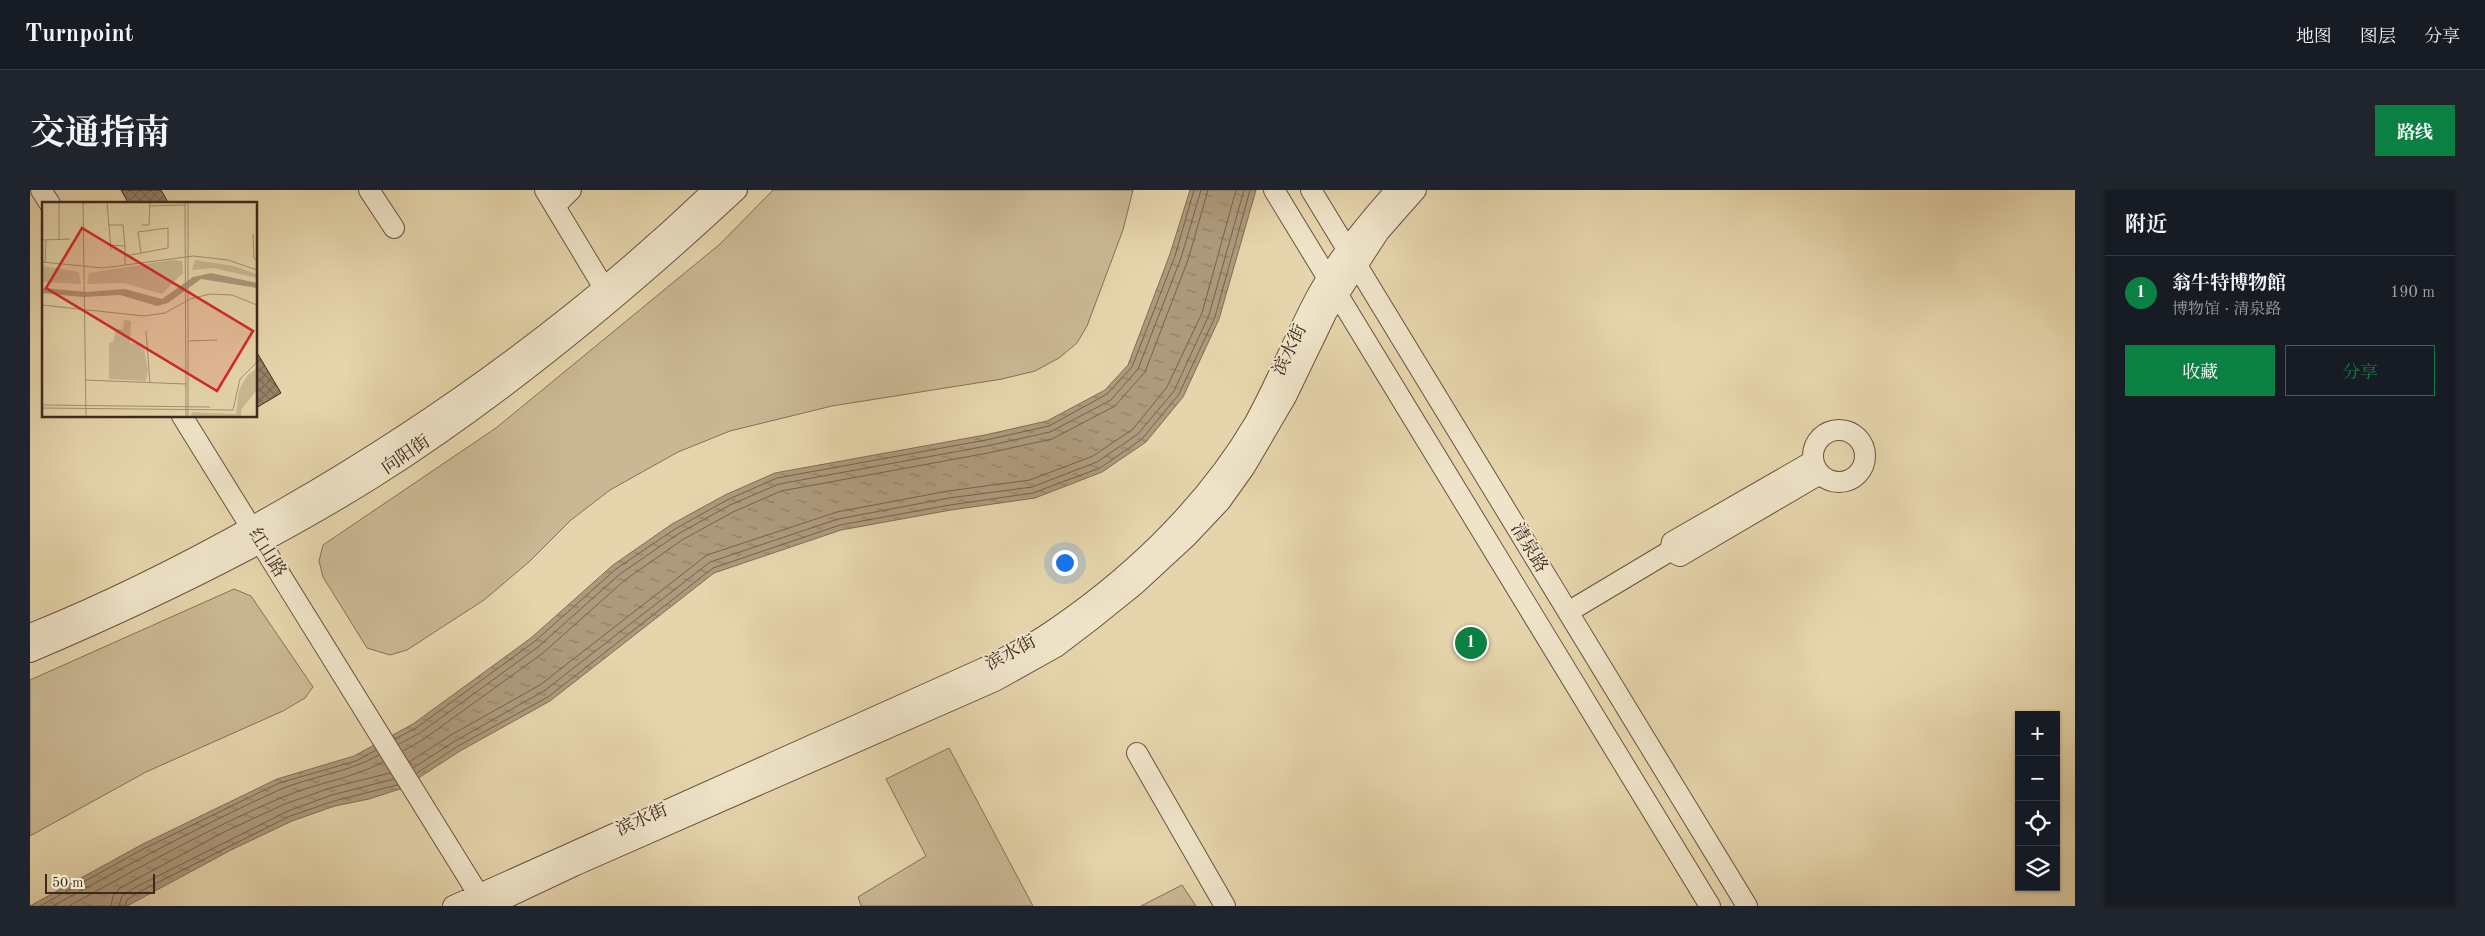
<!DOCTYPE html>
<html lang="zh">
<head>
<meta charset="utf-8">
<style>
  body { margin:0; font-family:"Old Standard TT","Noto Serif SC",serif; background:#20242c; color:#f1f3f6 }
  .controls { position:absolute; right:15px; bottom:15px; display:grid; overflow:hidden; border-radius:0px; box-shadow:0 1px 4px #0004 }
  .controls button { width:45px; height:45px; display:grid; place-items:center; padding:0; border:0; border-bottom:1px solid #363941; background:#171b24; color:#f1f3f6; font:25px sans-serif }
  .scale { position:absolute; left:15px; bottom:12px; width:110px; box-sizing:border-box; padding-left:5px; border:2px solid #3f281e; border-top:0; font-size:14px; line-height:18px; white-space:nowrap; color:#3f281e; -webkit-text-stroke:4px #efe4c9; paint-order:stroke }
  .you { position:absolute; left:1034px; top:372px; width:18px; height:18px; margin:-12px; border:4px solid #fff; border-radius:50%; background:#1a73e8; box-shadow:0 0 0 8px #1a73e833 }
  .badge { display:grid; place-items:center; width:32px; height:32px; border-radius:50%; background:#0b8043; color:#fff; font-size:16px; font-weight:700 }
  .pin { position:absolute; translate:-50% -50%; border:2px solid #fff; box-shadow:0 1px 5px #0006 }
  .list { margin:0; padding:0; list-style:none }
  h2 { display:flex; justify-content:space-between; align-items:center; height:65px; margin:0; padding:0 20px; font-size:21px }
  h2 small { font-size:16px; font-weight:400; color:#9ea1a6 }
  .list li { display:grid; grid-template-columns:32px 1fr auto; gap:15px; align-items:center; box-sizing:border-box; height:75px; padding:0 20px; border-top:1px solid #363941 }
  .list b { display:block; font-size:19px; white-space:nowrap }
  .list p { margin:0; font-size:16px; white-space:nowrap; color:#9ea1a6 }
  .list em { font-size:16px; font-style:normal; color:#9ea1a6 }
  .actions { display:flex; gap:10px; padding:15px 20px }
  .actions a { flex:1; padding:11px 0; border:1px solid #0b8043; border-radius:0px; text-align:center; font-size:18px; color:#0b8043 }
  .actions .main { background:#0b8043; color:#fff }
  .icon { flex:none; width:28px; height:28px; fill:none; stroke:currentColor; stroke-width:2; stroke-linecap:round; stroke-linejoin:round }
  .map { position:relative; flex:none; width:2045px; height:716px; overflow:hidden; border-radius:0px }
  header { display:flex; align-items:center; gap:30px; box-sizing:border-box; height:70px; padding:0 25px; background:#171b24; border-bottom:1px solid #363941 }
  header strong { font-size:24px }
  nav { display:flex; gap:28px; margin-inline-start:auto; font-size:18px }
  .intro { display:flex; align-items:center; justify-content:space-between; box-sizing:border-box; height:120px; padding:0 30px }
  h1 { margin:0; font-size:35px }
  .button { padding:12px 22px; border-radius:0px; background:#0b8043; color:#fff; font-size:18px; font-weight:700 }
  main { display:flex; gap:30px; padding:0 30px }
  aside { flex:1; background:#171b24; border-radius:0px; box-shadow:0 1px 4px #0004 }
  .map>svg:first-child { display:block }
  .green { fill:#cab894; stroke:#847059 }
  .water { fill:url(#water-ripples); stroke:#816c56 }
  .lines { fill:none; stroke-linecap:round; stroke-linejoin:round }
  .shore { stroke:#76614d; stroke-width:1 }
  .building { fill:url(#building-cross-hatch); stroke:#3f281e }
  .minor-casing { stroke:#695342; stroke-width:22 }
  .minor { stroke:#efe4c9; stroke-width:20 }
  .labels { text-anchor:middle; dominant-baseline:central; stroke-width:4; stroke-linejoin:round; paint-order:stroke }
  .street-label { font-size:18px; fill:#3f281e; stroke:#efe4c9 }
  .inset-road { fill:none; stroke:#a39073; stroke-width:1 }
  .view { fill:#d62828; fill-opacity:0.15; stroke:#d62828; stroke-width:2.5 }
  .inset-edge { fill:none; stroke:#3f281e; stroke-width:2.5 }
</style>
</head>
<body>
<header>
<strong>Turnpoint</strong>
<nav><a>地图</a><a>图层</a><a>分享</a></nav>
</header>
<div class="intro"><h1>交通指南</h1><a class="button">路线</a></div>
<main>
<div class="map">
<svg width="2045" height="716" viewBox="0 0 2045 716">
  <defs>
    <pattern id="water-ripples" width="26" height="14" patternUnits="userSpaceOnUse" patternTransform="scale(1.25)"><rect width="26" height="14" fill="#ad9a7c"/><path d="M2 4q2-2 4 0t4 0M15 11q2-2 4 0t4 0" fill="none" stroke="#8e7e65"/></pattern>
    <pattern id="building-cross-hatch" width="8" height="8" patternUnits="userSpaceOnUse" patternTransform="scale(1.25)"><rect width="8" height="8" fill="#968268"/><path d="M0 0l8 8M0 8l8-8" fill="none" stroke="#7c6a55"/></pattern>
  </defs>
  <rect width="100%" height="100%" fill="#e6d5ac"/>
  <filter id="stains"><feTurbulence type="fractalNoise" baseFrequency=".004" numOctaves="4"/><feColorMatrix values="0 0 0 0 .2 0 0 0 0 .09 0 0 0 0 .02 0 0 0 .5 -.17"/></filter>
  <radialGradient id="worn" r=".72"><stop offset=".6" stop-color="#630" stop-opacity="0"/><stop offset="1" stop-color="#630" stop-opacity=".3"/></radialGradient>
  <path class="green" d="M743,0H1103L1093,40L1057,136L1047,153L1029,168L1005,181L972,189L802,216L700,241L648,262L580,300L541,330L500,371L454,410L377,460L360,465L337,458L293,387L289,371L293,355L466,238L690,54Z
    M204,399L221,406L283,497L275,508L253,521L116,582L0,646V490Z
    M919,558L1003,716H831L828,707L896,666L856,589Z
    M1152,695L1166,716H1111Z"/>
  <path class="water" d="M1160,0H1226L1189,129L1153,207L1116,252L1072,282L1005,308L921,320L811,340L684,383L520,511L430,561L373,598L339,609L305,616L262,631L201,660L97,716H0L111,655L247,589L324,566L383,534L501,448L583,375L642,334L695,305L745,283L955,245L1017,231L1075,200L1098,175L1140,64Z"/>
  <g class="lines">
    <path class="shore" d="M365,549L386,538L504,452L586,379L645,339L697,310L747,288L956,250L1019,236L1077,204L1102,177L1145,66L1164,0
      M369,554L390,543L508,457L590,384L648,344L700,315L749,294L957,256L1020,242L1081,210L1108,179L1151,68L1171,0
      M373,561L394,549L513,463L595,390L652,350L703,322L751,301L958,263L1022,249L1085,216L1115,182L1158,70L1178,0
      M379,572L421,545L510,495L677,365L807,322L918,301L1000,290L1063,266L1103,239L1137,197L1172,123L1206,0
      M383,578L425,551L514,501L680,372L808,329L919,308L1002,297L1067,272L1108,244L1144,201L1179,125L1214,0
      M387,583L428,556L518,507L683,378L810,335L920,315L1003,303L1070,278L1112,249L1149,204L1185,127L1220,0
      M10,716L113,659L249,593L326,571L346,560
      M23,716C97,675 172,635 249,600C282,586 317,583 349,565
      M39,716C109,678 179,638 253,607C286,593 321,589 353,572
      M81,716L83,706L90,698L192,643L255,614L300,598L360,583
      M89,716L92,706L106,697L258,621L302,605L364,589
      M95,716L97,710L109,702L260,626L304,611L367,595"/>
  </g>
  <path class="building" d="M91,0H131L139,14H99Z
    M226,161L251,203L226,218Z"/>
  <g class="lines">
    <defs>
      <path id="minor" d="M11,0L20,14
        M339,0L364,38
        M515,0L574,98
        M1244,0L1680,716
        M1281,0L1717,716
        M525,16L541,0
        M152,226L455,715
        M1783 266a26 26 0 1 1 52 0a26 26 0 1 1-52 0Z
        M1640,361L1650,366L1790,284
        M1538,422L1640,361L1642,352L1783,271
        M0,444C88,409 173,365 255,318C410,229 554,124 683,0
        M0,462C118,412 234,356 343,288C474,205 594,105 707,0
        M1107,563L1195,716
        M423,716L954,478C973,468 993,459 1011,448C1095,393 1174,319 1225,232C1247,192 1264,149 1285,109C1306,70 1336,33 1366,0
        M459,716L546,675L965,491L1026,457L1064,428L1105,395L1157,347L1190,312L1215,277L1256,207L1297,122L1349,42L1386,0"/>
    </defs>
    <use href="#minor" class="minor-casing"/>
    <use href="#minor" class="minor"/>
  </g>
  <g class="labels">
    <g class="street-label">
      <text transform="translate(1260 160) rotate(-64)">滨水街</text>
      <text transform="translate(376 265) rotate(-34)">向阳街</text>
      <text transform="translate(1499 358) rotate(59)">清泉路</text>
      <text transform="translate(237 363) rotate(58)">红山路</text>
      <text transform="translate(981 463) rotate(-28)">滨水街</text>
      <text transform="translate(612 630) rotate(-24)">滨水街</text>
    </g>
  </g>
  <g transform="translate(12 12)">
    <rect width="215" height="215" fill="#e6d5ac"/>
    <path d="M130,58L140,59L141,71L120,92L81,81L45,82L47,71ZM153,58L192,64L215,72V76L171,66L150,68ZM0,64L37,70L39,82L0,80ZM82,118L89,119L88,141L101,142L106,169L104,179L67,177V141L71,140L74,127H81ZM215,166V188L199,208V215H148L150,210L194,212L197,188L205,174Z" fill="#cab894"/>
    <path d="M169,71L215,81V86L159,77L126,101L115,104L78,93L41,95L0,91V86L45,90L83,87L120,97L151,75Z" fill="#ad9a7c"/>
    <path class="inset-road" d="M17,0V38M41,0L44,215M65,0L69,48M143,0L144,214M41,1L57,0M108,4L143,3M66,23H81L83,44M100,23H107L108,0M211,32L212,56L215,58M0,38L28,37M68,43L83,44V63M83,54L126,46V26L96,30L99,51M0,60L61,66L151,54L186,58L215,68M3,61L4,38M0,103L102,114L123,111L148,97L168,92L190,93L215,103M104,129L108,181M147,139L175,138M43,178L144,182M0,203L168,205M0,206L191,208L198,177L215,160M66,215H101M146,215V0"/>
    <path class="view" d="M40,26L211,129L175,189L4,86Z"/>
    <rect width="215" height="215" class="inset-edge"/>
  </g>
  <rect width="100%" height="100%" filter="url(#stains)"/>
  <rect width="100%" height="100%" fill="url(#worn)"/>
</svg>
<div class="controls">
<button>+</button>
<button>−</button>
<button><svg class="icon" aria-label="locate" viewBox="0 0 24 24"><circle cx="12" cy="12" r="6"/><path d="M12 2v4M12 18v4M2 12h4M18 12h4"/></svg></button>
<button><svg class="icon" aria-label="layers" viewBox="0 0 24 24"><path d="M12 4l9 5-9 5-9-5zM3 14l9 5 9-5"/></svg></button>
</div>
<div class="scale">50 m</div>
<div class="you"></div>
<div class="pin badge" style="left:1441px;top:453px">1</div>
</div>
<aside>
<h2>附近<small></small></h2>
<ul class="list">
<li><span class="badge">1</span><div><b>翁牛特博物館</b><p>博物馆 · 清泉路</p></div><em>190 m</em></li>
</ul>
<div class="actions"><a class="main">收藏</a><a>分享</a></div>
</aside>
</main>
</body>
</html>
